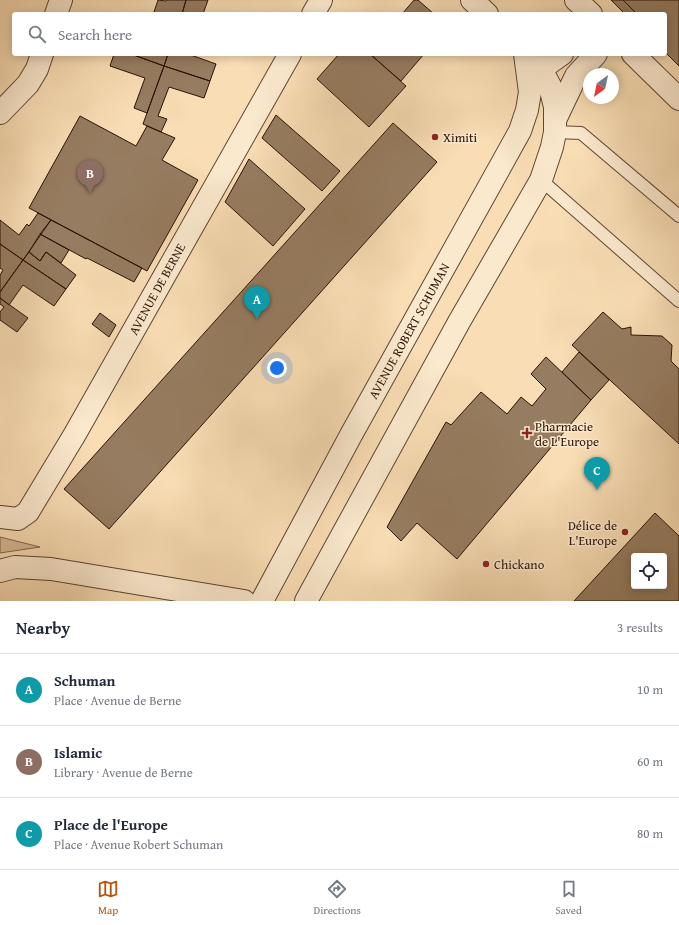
<!DOCTYPE html>
<html lang="en">
<head>
<meta charset="utf-8">
<style>
  body { margin:0; font-family:"Gentium Book Plus",serif; background:#f6f6f7; color:#1f2937 }
  .controls { position:absolute; right:12px; bottom:12px; display:grid; overflow:hidden; border-radius:4px; box-shadow:0 2px 10px #0003 }
  .controls button { width:36px; height:36px; display:grid; place-items:center; padding:0; border:0; border-bottom:1px solid #e0e1e3; background:#fff; color:#1f2937; font:20px sans-serif }
  .compass { position:absolute; left:583px; top:68px; width:36px; height:36px; border-radius:50%; background:#fff; box-shadow:0 2px 10px #0003; rotate:213deg }
  .you { position:absolute; left:277px; top:368px; width:14px; height:14px; margin:-10px; border:3px solid #fff; border-radius:50%; background:#1a73e8; box-shadow:0 0 0 6px #1a73e833 }
  .badge { display:grid; place-items:center; width:26px; height:26px; border-radius:50%; background:#b45309; color:#fff; font-size:13px; font-weight:700 }
  .pin { position:absolute; translate:-50% -33px; filter:drop-shadow(0 1px 2px #0008) }
  .pin::after { content:''; position:absolute; top:21px; width:14px; height:12px; background:inherit; clip-path:polygon(0 0,100% 0,50% 100%) }
  .list { margin:0; padding:0; list-style:none }
  h2 { display:flex; justify-content:space-between; align-items:center; height:52px; margin:0; padding:0 16px; font-size:17px }
  h2 small { font-size:13px; font-weight:400; color:#747a83 }
  .list li { display:grid; grid-template-columns:26px 1fr auto; gap:12px; align-items:center; box-sizing:border-box; height:72px; padding:0 16px; border-top:1px solid #e0e1e3 }
  .list b { display:block; font-size:15px; white-space:nowrap }
  .list p { margin:0; font-size:13px; white-space:nowrap; color:#747a83 }
  .list em { font-size:13px; font-style:normal; color:#747a83 }
  .icon { flex:none; width:22px; height:22px; fill:none; stroke:currentColor; stroke-width:2; stroke-linecap:round; stroke-linejoin:round }
  .map { position:relative; flex:none; width:679px; height:601px; overflow:hidden }
  .search { position:absolute; background:#fff; box-shadow:0 2px 10px #0003; left:12px; right:12px; top:12px; height:44px; display:flex; align-items:center; gap:10px; box-sizing:border-box; padding:0 14px; border-radius:4px; color:#747a83; font-size:15px }
  .sheet { height:268px; background:#fff }
  nav { display:flex; justify-content:space-around; align-items:center; box-sizing:border-box; height:56px; border-top:1px solid #e0e1e3; background:#fff; font-size:11px; color:#747a83 }
  nav a { display:grid; justify-items:center; gap:2px }
  nav .on { color:#b45309 }
  .map>svg:first-child { display:block }
  .green { fill:#d6ba96; stroke:#80664e }
  .building { fill:#967c60; stroke:#2b1205; fill-rule:evenodd }
  .lines { fill:none; stroke-linecap:round; stroke-linejoin:round }
  .lane-casing { stroke:#5e4531; stroke-width:14 }
  .street-casing { stroke:#5e4531; stroke-width:24 }
  .lane { stroke:#fbe9ce; stroke-width:12 }
  .street { stroke:#fbe9ce; stroke-width:22 }
  .poi-dot { fill:#8f2418; stroke:#fbe9ce; stroke-width:1.5 }
  .labels { text-anchor:middle; dominant-baseline:central; stroke-width:3; stroke-linejoin:round; paint-order:stroke }
  .poi-label { font-size:13px; fill:#2b1205; stroke:#fbe9ce; text-anchor:start }
  .street-label { font-size:13px; fill:#2b1205; stroke:#fbe9ce }
</style>
</head>
<body>
<div class="map">
<svg width="679" height="601" viewBox="0 0 679 601">
  <rect width="100%" height="100%" fill="#f9ddb4"/>
  <filter id="stains"><feTurbulence type="fractalNoise" baseFrequency=".005" numOctaves="4"/><feColorMatrix values="0 0 0 0 .2 0 0 0 0 .09 0 0 0 0 .02 0 0 0 .5 -.17"/></filter>
  <radialGradient id="worn" r=".72"><stop offset=".6" stop-color="#630" stop-opacity="0"/><stop offset="1" stop-color="#630" stop-opacity=".3"/></radialGradient>
  <path class="green" d="M0,537L40,547L0,553Z"/>
  <path class="building" d="M158,0L166,1L167,0H186L182,14H160L154,12Z
    M186,0H208L203,14H182Z
    M414,0H418L434,14H402Z
    M611,0H623L637,14H625Z
    M623,0H679V66L665,52V14H637Z
    M114,54H131L164,66L147,113L134,108L145,78L110,66Z
    M131,54H168L164,66Z
    M168,54H188L216,64L210,81L164,66Z
    M339,54H370L406,86L369,127L317,79Z
    M370,54H424L401,81Z
    M164,66L210,81L204,98L169,87L158,116L167,119L161,132L143,124Z
    M276,115L340,171L322,191L262,138Z
    M80,116L136,146L147,126L175,138L162,160L198,180L147,271L29,208Z
    M393,123L437,162L109,529L64,489Z
    M249,159L305,209L273,246L225,202Z
    M38,213L51,220L23,260L0,244V220L19,235L27,224L29,226Z
    M51,220L142,268L134,282L87,258L86,259L40,234Z
    M40,234L69,250L61,263L46,252L40,261L29,252Z
    M0,244L23,260L0,292V275L3,270L0,268Z
    M29,252L40,261L46,252L76,275L66,289L23,260Z
    M23,260L66,289L54,306L23,285L9,305L0,298V292Z
    M0,298L28,318L17,332L0,320V312L4,307L0,304Z
    M603,312L622,329L631,327V335L662,336L672,345L671,361L679,369V444L572,345Z
    M100,313L116,325L109,337L92,324Z
    M579,352L609,380L591,400L562,372Z
    M546,357L591,400L457,559L417,523L401,541L387,527L446,422L451,425L481,392L507,414L521,397L532,406L546,389L531,374Z
    M655,513L679,536V601H574ZM634,556H664V586H634Z"/>
  <g class="lines">
    <defs>
      <path id="lane" d="M555,132L581,133L679,216
        M541,180L679,301"/>
      <path id="street" d="M472,0L487,14
        M576,0L591,14
        M56,14L61,0
        M313,14L321,0
        M633,54L679,99
        M541,69L562,54
        M0,113L28,84L37,69L42,54
        M555,120L576,76L596,54
        M0,517L18,519L28,512L75,434L290,54
        M0,571L15,567L51,569L244,601
        M262,601L351,435L520,131L527,110L530,92L525,54
        M306,601L459,322L541,180L552,147L555,132V107L550,86L541,69L528,54"/>
    </defs>
    <use href="#lane" class="lane-casing"/>
    <use href="#street" class="street-casing"/>
    <use href="#lane" class="lane"/>
    <use href="#street" class="street"/>
  </g>
  <g class="poi-dot">
    <circle cx="435" cy="137" r="4"/>
    <path d="M525 427h4v4h4v4h-4v4h-4v-4h-4v-4h4z"/>
    <circle cx="625" cy="532" r="4"/>
    <circle cx="486" cy="564" r="4"/>
  </g>
  <g class="labels">
    <g class="poi-label">
      <text x="443" y="137">Ximiti</text>
      <text x="535" y="426">Pharmacie<tspan x="535" dy="15">de L'Europe</tspan></text>
      <text x="617" y="525" text-anchor="end">Délice de<tspan x="617" dy="15">L'Europe</tspan></text>
      <text x="494" y="564">Chickano</text>
    </g>
    <g class="street-label">
      <text transform="translate(157 289) rotate(-61)">AVENUE DE BERNE</text>
      <text transform="translate(409 331) rotate(-61)">AVENUE ROBERT SCHUMAN</text>
    </g>
  </g>
  <rect width="100%" height="100%" filter="url(#stains)"/>
  <rect width="100%" height="100%" fill="url(#worn)"/>
</svg>
<div class="controls">
<button><svg class="icon" aria-label="locate" viewBox="0 0 24 24"><circle cx="12" cy="12" r="6"/><path d="M12 2v4M12 18v4M2 12h4M18 12h4"/></svg></button>
</div>
<svg class="compass" viewBox="-18 -18 36 36"><path d="M0-13l5 13h-10z" fill="#e53935"/><path d="M0 13l5-13h-10z" fill="#747a83"/></svg>
<div class="you"></div>
<div class="pin badge" style="left:257px;top:319px;background:#0f9aa8">A</div>
<div class="pin badge" style="left:90px;top:193px;background:#8d6e63">B</div>
<div class="pin badge" style="left:597px;top:490px;background:#0f9aa8">C</div>
<div class="search"><svg class="icon" aria-label="search" viewBox="0 0 24 24"><circle cx="10" cy="10" r="6"/><path d="M15 15l6 6"/></svg>Search here</div>
</div>
<section class="sheet">
<h2>Nearby<small>3 results</small></h2>
<ul class="list">
<li><span class="badge" style="background:#0f9aa8">A</span><div><b>Schuman</b><p>Place · Avenue de Berne</p></div><em>10 m</em></li>
<li><span class="badge" style="background:#8d6e63">B</span><div><b>Islamic</b><p>Library · Avenue de Berne</p></div><em>60 m</em></li>
<li><span class="badge" style="background:#0f9aa8">C</span><div><b>Place de l'Europe</b><p>Place · Avenue Robert Schuman</p></div><em>80 m</em></li>
</ul>
</section>
<nav>
<a class="on"><svg class="icon" aria-label="map" viewBox="0 0 24 24"><path d="M3 6l6-2 6 2 6-2v14l-6 2-6-2-6 2zM9 4v14M15 6v14"/></svg>Map</a>
<a><svg class="icon" aria-label="directions" viewBox="0 0 24 24"><path d="M12 3l9 9-9 9-9-9zM9 14v-3h6M13 9l2 2-2 2"/></svg>Directions</a>
<a><svg class="icon" aria-label="saved" viewBox="0 0 24 24"><path d="M7 4h10v16l-5-4-5 4z"/></svg>Saved</a>
</nav>
</body>
</html>
